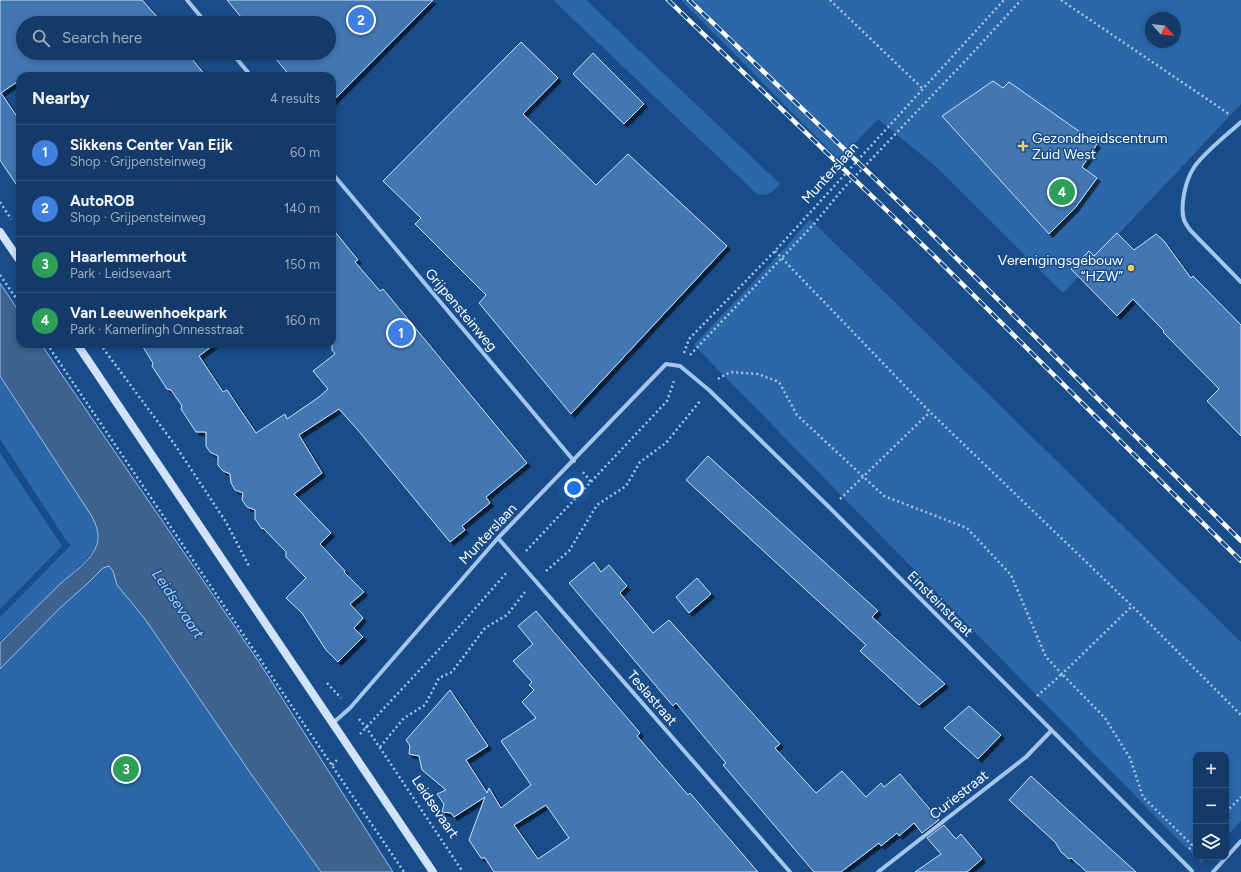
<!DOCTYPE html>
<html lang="en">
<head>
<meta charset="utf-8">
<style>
  body { margin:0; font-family:Figtree,sans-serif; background:#204571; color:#f1f3f6 }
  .controls { position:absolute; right:12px; bottom:12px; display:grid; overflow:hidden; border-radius:8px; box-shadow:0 2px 6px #0003 }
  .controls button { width:36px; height:36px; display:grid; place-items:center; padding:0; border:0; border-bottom:1px solid #32547c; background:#133a68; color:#f1f3f6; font:20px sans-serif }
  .compass { position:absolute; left:1145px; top:12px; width:36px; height:36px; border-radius:50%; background:#133a68; box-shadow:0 2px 6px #0003; rotate:117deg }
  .you { position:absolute; left:574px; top:488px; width:14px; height:14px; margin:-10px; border:3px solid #fff; border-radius:50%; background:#1a73e8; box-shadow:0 0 0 6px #1a73e833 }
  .badge { display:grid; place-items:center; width:26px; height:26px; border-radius:50%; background:#8c9099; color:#fff; font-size:13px; font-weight:700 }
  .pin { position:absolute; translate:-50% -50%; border:2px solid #fff; box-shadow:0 1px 4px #0006 }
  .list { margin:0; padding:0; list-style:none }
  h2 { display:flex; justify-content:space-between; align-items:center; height:52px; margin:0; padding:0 16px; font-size:17px }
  h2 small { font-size:13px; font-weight:400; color:#9dadc0 }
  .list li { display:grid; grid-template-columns:26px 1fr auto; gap:12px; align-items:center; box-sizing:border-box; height:56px; padding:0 16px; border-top:1px solid #32547c }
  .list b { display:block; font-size:15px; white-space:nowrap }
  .list p { margin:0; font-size:13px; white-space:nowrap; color:#9dadc0 }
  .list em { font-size:13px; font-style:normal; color:#9dadc0 }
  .icon { flex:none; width:22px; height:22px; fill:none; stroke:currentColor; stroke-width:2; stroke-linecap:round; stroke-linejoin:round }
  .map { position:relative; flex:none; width:1241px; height:872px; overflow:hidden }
  .search { position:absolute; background:#133a68; box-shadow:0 2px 6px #0003; left:16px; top:16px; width:320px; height:44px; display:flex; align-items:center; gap:10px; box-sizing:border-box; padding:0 14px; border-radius:22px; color:#9dadc0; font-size:15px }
  .panel { position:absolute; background:#133a68; box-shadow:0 2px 6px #0003; left:16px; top:72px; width:320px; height:276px; border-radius:12px }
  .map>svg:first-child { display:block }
  .green { fill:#2c67a8; fill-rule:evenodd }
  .water { fill:#3d638e; stroke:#96c1ef }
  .building { fill:#4277b2; stroke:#c9e0fa; fill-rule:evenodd; filter:url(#shadow) }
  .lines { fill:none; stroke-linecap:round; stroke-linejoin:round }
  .path { stroke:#a3c6ed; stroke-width:2.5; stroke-dasharray:2 3; stroke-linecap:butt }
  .street { stroke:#a3c6ed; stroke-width:4 }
  .secondary { stroke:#d0e3f9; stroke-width:8 }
  .rail-casing { stroke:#fff; stroke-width:4.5 }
  .rail { stroke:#194d8a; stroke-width:3; stroke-dasharray:9; stroke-linecap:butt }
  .poi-dot { fill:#ffce5f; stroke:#194d8a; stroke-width:1.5 }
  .labels { text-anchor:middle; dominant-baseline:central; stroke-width:3; stroke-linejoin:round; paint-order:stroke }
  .poi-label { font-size:14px; fill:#fff; stroke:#194d8a; text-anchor:start }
  .street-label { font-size:14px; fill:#fff; stroke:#194d8a }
  .water-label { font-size:15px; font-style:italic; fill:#afd0f4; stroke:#194d8a }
</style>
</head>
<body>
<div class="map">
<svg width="1241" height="872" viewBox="0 0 1241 872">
  <defs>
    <filter id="shadow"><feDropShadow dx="3.5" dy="3.5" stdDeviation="0" flood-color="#0009"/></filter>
  </defs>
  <rect width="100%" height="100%" fill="#194d8a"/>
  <path class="green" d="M553,0H586L780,184C774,192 766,198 756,193Z
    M681,0H1241V104L1063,293L934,165L878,119L839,160ZM1151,18H1175V42H1151Z
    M810,219L1241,642V821L1226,837V755H1196V857H1207L1201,863L694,345L785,248Z
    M0,376L91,515C102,535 99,544 85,561L0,641V617L71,545L64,537L0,439Z
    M0,453L62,546L0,609Z
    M117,549L326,872H0V666Z"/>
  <path class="water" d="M0,283L20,313V344H41L259,662L393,872H321L249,771L145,619L117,585L113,571L109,566L103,568L88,583L59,609L0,669V643C20,623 40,604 60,584C72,573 92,561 97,544C100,534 96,524 91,515L0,376Z"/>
  <path class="building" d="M0,0H142L159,19L156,22V23H23V53H187L206,76H20V80L1,93L20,121V190L0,160Z
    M227,0H433L332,102V76H290L271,53H329V23H246Z
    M521,42L558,78L523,114L596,185L628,154L727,246L571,414L479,303L486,295L415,224L421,218L383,181Z
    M593,53L644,104L624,124L573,74Z
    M993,81L1003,88L1009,82L1097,144L1082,167L1097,178L1075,208L1049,234L942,116Z
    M332,228L358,260L355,262L380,291L383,289L527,463L486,497L490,503L462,526L465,530L450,542L357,429L339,409L299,435L322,473L294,494L331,533L320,544L345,571L344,572L364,592L350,604L363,618L354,628L363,637L338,662L326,650L302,613L286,598L306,578L286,557V552L263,528L262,529L255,519V510L247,507L242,500L243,493L235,490L231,483L230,474L223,471L218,465V456L210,452L206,446V432H196L181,409L182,406L171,390L167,389L152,366L153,363L141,344H215L199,356L223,392L227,390L256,433L285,414L287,419L319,397L328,389L313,371L335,354L332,350Z
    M1117,233L1134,250L1156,234L1164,241L1191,278L1193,276L1241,325V436L1207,401L1219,389L1163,332L1164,331L1133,299L1117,316L1071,269L1089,251L1094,256Z
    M708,456L878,611L872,617L945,684L919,705L860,651L866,645L686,480Z
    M594,562L601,572L609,565L627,586L620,593L653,633L669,620L780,744L775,748L816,793L842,771L866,797L881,783L884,787L900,774L939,820L922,833L914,823L899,836L897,833L881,846L879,843L841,872H814L723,765L726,763L700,732L676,703L673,706L569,583Z
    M697,578L711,594L689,613L676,597Z
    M536,611L640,733L637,736L688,795L690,793L758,872H494L485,858H481L469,840L485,797L454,817L451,813L442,812L444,804L437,794L446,790L422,770L419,756L409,754L410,746L406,740L450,690L488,746L466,760L487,793L489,788L501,808L531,785L501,741L536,718L522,702L534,690L529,685L532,682L513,661L533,644L518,626ZM546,805L569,838L538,859L514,825Z
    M969,706L1001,735L978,759L944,728Z
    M1031,776L1070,812L1136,872H1087L1071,858L1069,859L1061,852L1055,842L1009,800Z
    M944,825L956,839L961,834L982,859L967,872H915L941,854L927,838Z"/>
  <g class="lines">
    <path class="path" d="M830,0L922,88
      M1061,0L1229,114
      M0,202L11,219
      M775,251L930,412L1132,606L1241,715
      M0,275L20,304
      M47,344L404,872
      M100,344L175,445L226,522L250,568
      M684,353L689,339L775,251L1004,0
      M690,355L814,224L842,190L967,59L1021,0
      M718,379L721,377L731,372L758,374L779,382L797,415L884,496L967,528L1011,575L1046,657L1062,674L1132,606
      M583,472L591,482
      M840,499L930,412
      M526,551L667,401L674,381
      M546,571L569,551L597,505L626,486L640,462L666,443L700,401
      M327,683L341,698
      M1037,696L1062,674L1105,718L1130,758L1143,797L1193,846
      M359,719L366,727L463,872
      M360,734L443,645L508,571
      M380,747L404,718L425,705L439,678L452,672L485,628L507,615L525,592
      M332,765L338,759
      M1226,812L1241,797
      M1189,849L1196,843"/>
    <path class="street" d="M187,0L206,23
      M232,53L251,76
      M1241,122C1228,134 1201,155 1193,169C1185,182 1180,206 1184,220C1185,223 1188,227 1190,230L1241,282
      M332,173L574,461
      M498,538L790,872
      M333,723L350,708L498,538L666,364L680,366L709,390L830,508L1192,871
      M878,872L1026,757L1051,731
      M1213,872L1241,841"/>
    <path class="secondary" d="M0,232L20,261
      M77,344L433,872"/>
    <defs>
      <path id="rail" d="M668,0L931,253L1241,561
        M689,0L918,220L1241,541"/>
    </defs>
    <use href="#rail" class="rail-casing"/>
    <use href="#rail" class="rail"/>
  </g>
  <g class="poi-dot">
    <path d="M1021 140h4v4h4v4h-4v4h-4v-4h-4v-4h4z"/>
    <circle cx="1131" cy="268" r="4"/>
  </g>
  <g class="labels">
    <g class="poi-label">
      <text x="1032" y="138">Gezondheidscentrum<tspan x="1032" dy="16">Zuid West</tspan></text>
      <text x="1123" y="260" text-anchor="end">Verenigingsgebouw<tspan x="1123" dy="16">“HZW”</tspan></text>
    </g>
    <g class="street-label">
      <text transform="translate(830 173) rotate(-48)">Munterslaan</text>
      <text transform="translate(461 310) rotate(50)">Grijpensteinweg</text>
      <text transform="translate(488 534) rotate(-47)">Munterslaan</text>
      <text transform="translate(940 604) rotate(45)">Einsteinstraat</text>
      <text transform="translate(652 698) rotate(49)">Teslastraat</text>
      <text transform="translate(959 795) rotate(-38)">Curiestraat</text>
      <text transform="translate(435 807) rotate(56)">Leidsevaart</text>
    </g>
    <g class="water-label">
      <text transform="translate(178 604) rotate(56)">Leidsevaart</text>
    </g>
  </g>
</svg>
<div class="controls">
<button>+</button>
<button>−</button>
<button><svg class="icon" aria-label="layers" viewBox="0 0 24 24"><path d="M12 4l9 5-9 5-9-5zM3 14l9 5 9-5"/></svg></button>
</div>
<svg class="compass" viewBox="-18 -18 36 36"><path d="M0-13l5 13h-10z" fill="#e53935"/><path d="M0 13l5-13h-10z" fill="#9dadc0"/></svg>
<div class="you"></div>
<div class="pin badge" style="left:401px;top:333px;background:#3f7fe0">1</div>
<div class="pin badge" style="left:361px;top:20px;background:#3f7fe0">2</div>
<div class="pin badge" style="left:126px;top:769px;background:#2e9e5b">3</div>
<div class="pin badge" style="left:1062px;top:192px;background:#2e9e5b">4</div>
<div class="search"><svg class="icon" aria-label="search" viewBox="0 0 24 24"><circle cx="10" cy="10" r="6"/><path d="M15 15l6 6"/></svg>Search here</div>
<section class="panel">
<h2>Nearby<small>4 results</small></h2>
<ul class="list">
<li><span class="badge" style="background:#3f7fe0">1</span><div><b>Sikkens Center Van Eijk</b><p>Shop · Grijpensteinweg</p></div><em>60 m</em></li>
<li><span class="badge" style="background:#3f7fe0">2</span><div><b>AutoROB</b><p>Shop · Grijpensteinweg</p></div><em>140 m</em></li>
<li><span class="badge" style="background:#2e9e5b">3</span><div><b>Haarlemmerhout</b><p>Park · Leidsevaart</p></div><em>150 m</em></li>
<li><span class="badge" style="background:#2e9e5b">4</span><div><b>Van Leeuwenhoekpark</b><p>Park · Kamerlingh Onnesstraat</p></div><em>160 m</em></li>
</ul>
</section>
</div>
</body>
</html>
